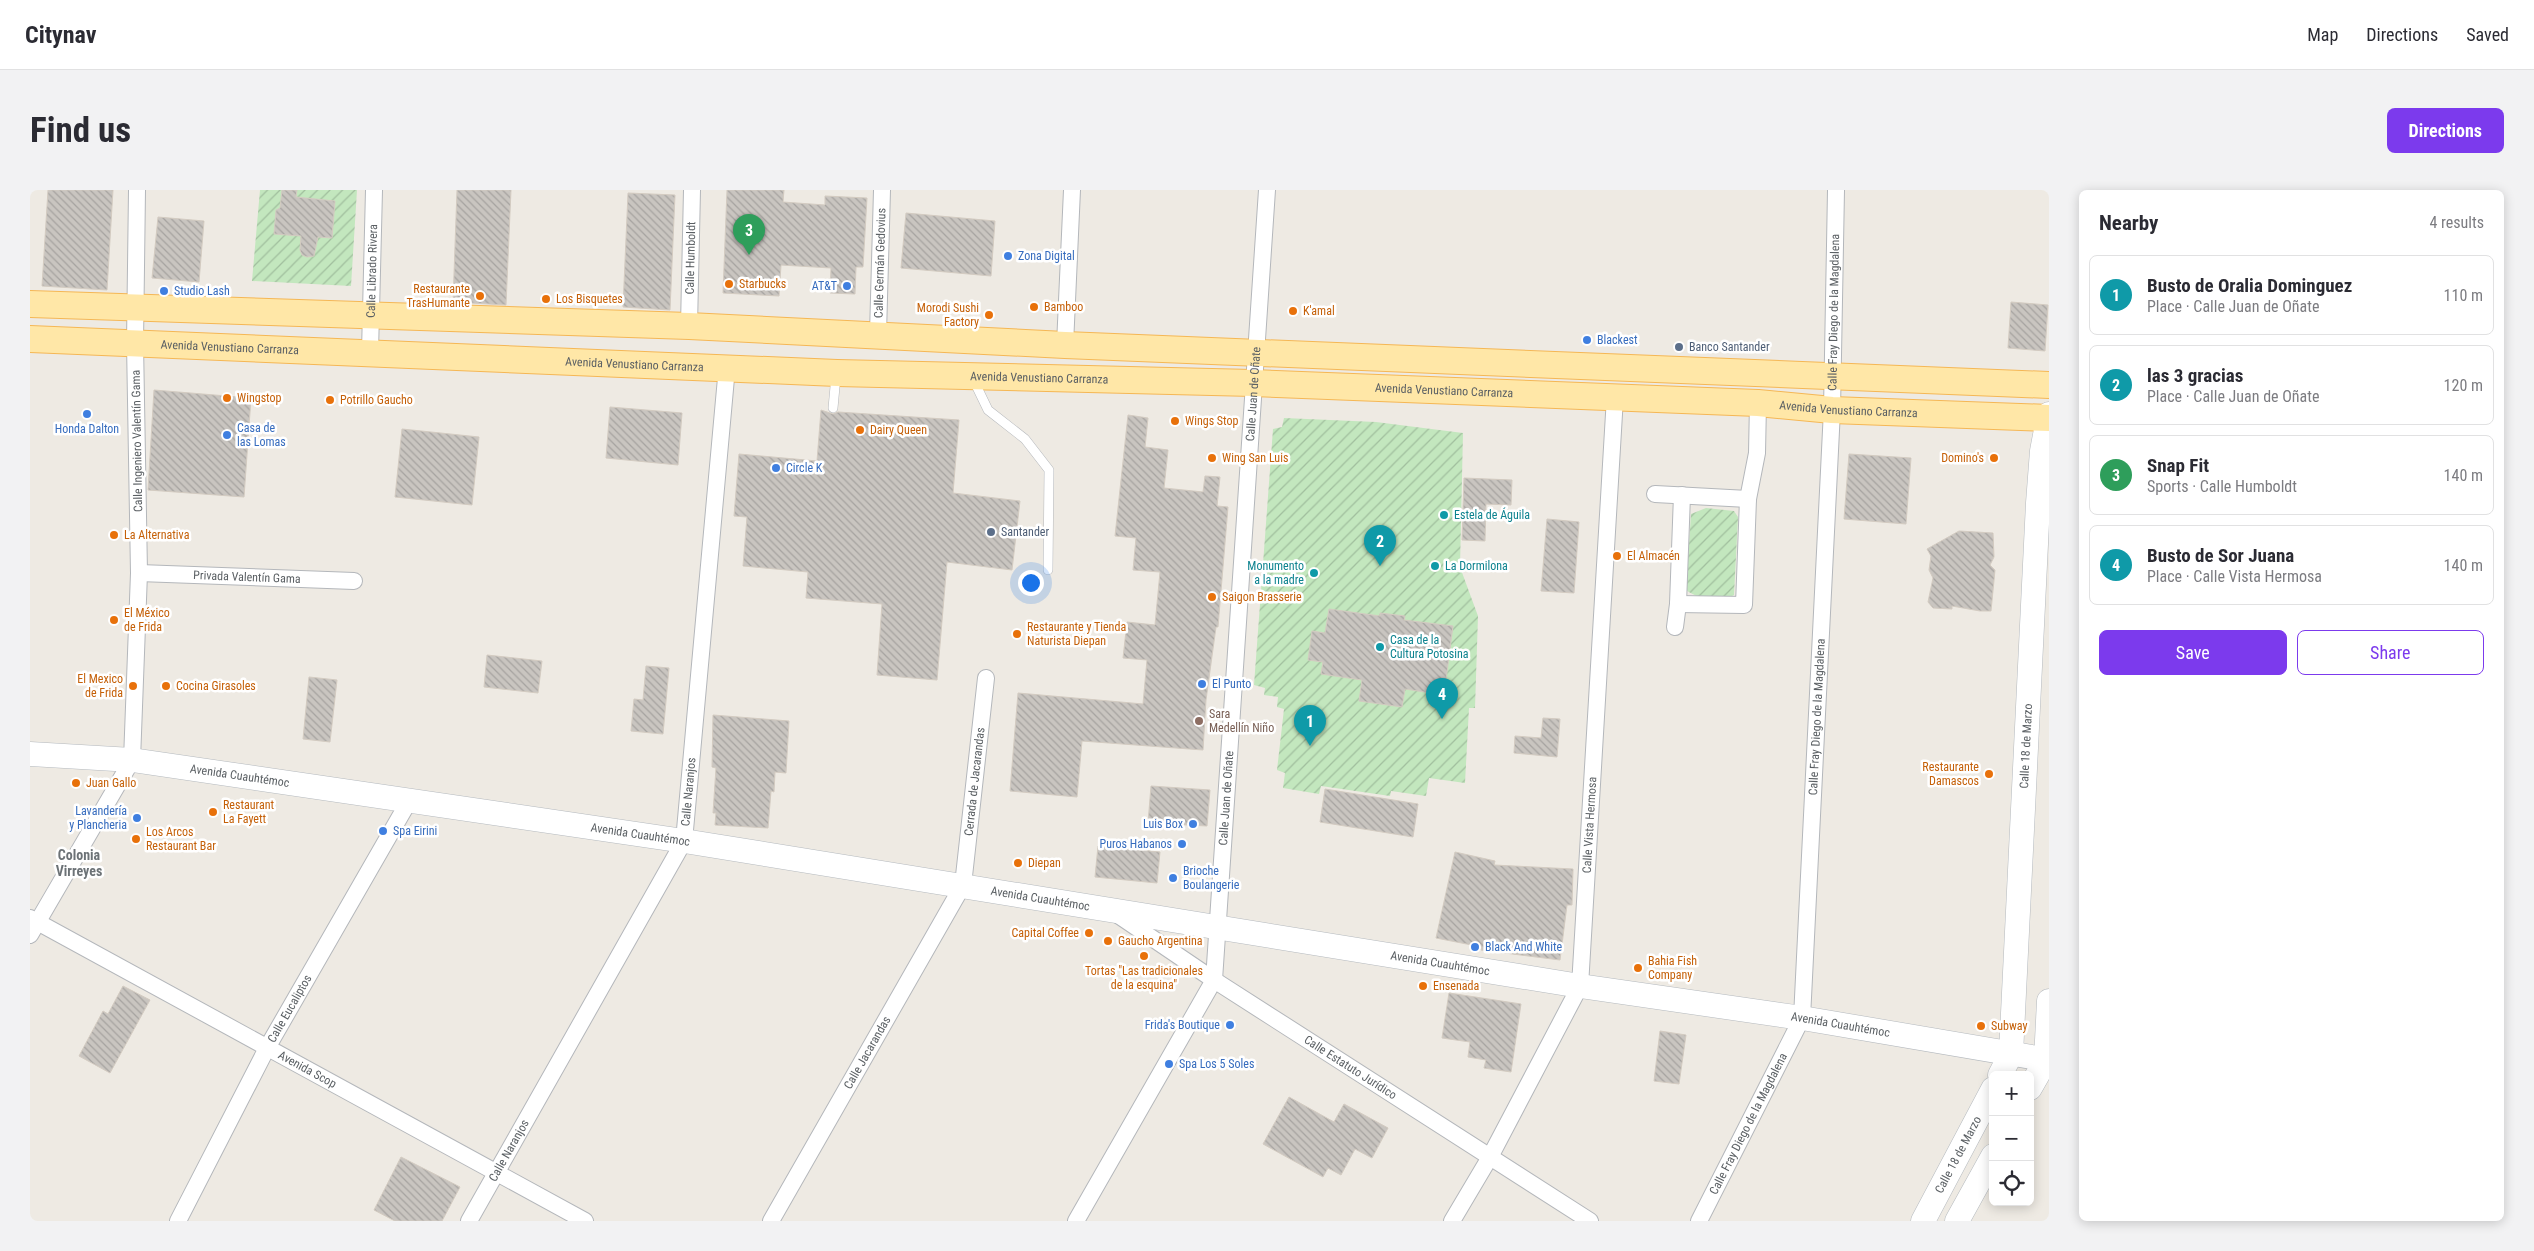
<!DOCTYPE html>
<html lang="en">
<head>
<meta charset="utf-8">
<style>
  body { margin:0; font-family:"Roboto Condensed",sans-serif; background:#f2f2f3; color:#2b2b33 }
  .controls { position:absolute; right:15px; bottom:15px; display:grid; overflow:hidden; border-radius:8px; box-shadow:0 2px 12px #0003 }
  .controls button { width:45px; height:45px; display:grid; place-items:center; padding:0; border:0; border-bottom:1px solid #e1e1e2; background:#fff; color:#2b2b33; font:25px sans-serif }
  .you { position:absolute; left:1000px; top:392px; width:18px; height:18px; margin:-12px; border:4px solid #fff; border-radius:50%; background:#1a73e8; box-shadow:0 0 0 8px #1a73e833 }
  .badge { display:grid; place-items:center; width:32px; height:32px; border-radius:50%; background:#7c3aed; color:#fff; font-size:16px; font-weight:700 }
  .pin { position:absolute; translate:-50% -41px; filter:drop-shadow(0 1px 2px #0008) }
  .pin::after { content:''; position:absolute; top:26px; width:18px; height:15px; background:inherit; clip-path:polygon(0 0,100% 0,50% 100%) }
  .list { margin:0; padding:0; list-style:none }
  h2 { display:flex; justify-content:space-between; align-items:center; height:65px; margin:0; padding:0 20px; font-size:21px }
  h2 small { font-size:16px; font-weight:400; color:#7c7c81 }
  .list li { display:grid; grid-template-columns:32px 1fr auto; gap:15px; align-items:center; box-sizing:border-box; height:80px; margin:0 10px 10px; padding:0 10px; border:1px solid #e1e1e2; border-radius:8px }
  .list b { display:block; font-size:19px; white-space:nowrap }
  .list p { margin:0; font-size:16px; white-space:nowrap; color:#7c7c81 }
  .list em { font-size:16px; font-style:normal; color:#7c7c81 }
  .actions { display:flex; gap:10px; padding:15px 20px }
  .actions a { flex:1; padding:11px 0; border:1px solid #7c3aed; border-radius:8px; text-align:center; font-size:18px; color:#7c3aed }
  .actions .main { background:#7c3aed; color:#fff }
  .icon { flex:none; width:28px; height:28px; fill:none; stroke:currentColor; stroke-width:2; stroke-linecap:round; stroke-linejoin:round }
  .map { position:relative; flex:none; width:2019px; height:1031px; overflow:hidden; border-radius:8px }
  header { display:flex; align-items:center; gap:30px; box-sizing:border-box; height:70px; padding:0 25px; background:#fff; border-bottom:1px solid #e1e1e2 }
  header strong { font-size:24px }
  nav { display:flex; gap:28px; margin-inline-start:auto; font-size:18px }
  .intro { display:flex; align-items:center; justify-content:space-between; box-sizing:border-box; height:120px; padding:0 30px }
  h1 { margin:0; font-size:35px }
  .button { padding:12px 22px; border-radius:8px; background:#7c3aed; color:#fff; font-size:18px; font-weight:700 }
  main { display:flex; gap:30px; padding:0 30px }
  aside { flex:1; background:#fff; border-radius:8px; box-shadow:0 2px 12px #0003 }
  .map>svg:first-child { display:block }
  .garden { fill:url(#garden-furrows) }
  .building { fill:url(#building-back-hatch); stroke:#d3cbc1 }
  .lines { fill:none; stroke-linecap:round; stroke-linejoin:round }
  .lane-casing { stroke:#b4b7bb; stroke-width:10 }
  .street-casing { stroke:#b4b7bb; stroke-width:18 }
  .secondary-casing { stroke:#b4b9be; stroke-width:25 }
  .primary-casing { stroke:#f5b755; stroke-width:28 }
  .lane { stroke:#fff; stroke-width:9 }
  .street { stroke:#fff; stroke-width:16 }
  .secondary { stroke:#fff; stroke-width:24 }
  .primary { stroke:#ffe7a7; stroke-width:26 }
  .shop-dot { fill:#3f7fe0; stroke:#fff; stroke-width:2 }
  .food-dot { fill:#e8710a; stroke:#fff; stroke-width:2 }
  .service-dot { fill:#5c6f8a; stroke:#fff; stroke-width:2 }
  .culture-dot { fill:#0f9aa8; stroke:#fff; stroke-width:2 }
  .education-dot { fill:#8d6e63; stroke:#fff; stroke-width:2 }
  .labels { text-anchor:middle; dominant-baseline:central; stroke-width:5; stroke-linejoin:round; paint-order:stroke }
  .shop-label { font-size:12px; fill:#366cbe; stroke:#fff; text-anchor:start }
  .street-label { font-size:12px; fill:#5b6064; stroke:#fff }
  .food-label { font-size:12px; fill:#c56008; stroke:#fff; text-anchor:start }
  .service-label { font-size:12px; fill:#4e5e75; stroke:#fff; text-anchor:start }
  .culture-label { font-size:12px; fill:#0d838f; stroke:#fff; text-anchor:start }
  .education-label { font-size:12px; fill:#785e54; stroke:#fff; text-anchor:start }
  .neighbourhood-label { font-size:14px; font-weight:bold; fill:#6c7276; stroke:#fff }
</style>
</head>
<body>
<header>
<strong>Citynav</strong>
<nav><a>Map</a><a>Directions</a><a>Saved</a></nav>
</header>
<div class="intro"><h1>Find us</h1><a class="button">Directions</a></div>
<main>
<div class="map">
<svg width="2019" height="1031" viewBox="0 0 2019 1031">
  <defs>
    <pattern id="garden-furrows" width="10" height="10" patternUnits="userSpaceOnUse" patternTransform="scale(1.25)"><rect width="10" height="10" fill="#c3e7be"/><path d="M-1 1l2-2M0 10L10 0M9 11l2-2" fill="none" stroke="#a1bf9e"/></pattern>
    <pattern id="building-back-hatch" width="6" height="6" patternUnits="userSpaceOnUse" patternTransform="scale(1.25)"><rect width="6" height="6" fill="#c9c5c0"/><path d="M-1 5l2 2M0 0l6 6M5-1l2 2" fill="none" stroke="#a6a3a0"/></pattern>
  </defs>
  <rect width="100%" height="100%" fill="#eeeae3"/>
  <path class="garden" d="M230,0H327L321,96L222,91Z
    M1254,228L1346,232L1433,243L1430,377L1448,426L1445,518H1439L1435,593L1399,588L1396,606L1361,601L1360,606L1291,596L1289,604L1253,598L1255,583L1247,580L1254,519L1247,517L1248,507L1234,505L1235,498L1224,495L1243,239L1252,237Z
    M1676,318L1704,321L1708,327L1704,405C1692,413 1667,409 1656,400L1661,324Z"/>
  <path class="building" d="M18,0H83L77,100L12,96Z
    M252,0H267L266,7L305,11L302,48L288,47L284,66L277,67L272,65L270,60L271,46L244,44L246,20L250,18Z
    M427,0H481L476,115L423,112Z
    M697,0H754L753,12L795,15V6L837,8L833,77H826L825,104L800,103L801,78L751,75L749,106L693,103Z
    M598,3L645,5L640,120L593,117Z
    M876,23L965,31L961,86L871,78Z
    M128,27L174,31L169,92L122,88Z
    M1981,112L2018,115L2015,161L1978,158Z
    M124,200L221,208L214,307L118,300Z
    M580,217L652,223L648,275L576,268Z
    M791,220L803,224L808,222L929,230L923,303L990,311L982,380L917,372L907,490L847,485L852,414L776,408L778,382L713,376L717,327L704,326L709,264L787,271Z
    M1098,225L1118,228L1115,257L1138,260L1134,298L1173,302L1175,286L1190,287L1187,316L1198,317L1188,437H1186L1176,510L1173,560L1052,551L1047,607L980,601L988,503L1113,514L1117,470L1093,468L1097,432L1125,435L1130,382L1103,380L1106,348L1085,346Z
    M372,239L449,247L442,315L365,307Z
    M1819,264L1881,268L1876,334L1814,329Z
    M1434,288L1482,290L1481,315L1456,314L1455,351L1432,350Z
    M1517,329L1549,332L1544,403L1511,401Z
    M1929,341L1963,343L1964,367L1960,375L1965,380L1961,421H1950L1922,416V419L1903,418L1898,412L1903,388L1899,380L1901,366L1897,359Z
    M1299,419L1350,426V423L1375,426L1374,430L1423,436L1414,505L1375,499L1372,517L1329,511L1332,490L1291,484L1293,472L1278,470L1282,441L1295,443Z
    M457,465L512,471L508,503L454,497Z
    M616,476L639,478L633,544L601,541L604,509L613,510Z
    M279,487L307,490L300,552L273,549Z
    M683,525L759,531L756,583L745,582L744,602L741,601L738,638L685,635L686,623H683L686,578L682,577Z
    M1513,528L1530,529L1527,567L1484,563L1485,546L1511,548Z
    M1121,596L1180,600L1177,636L1118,633Z
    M1295,599L1388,614L1383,647L1290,632Z
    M1068,656L1130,662L1127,693L1065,687Z
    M1425,662L1465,671L1464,675L1543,679L1542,715H1537L1530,770L1451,760L1452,757L1406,748Z
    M93,796L120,810L80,883L49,866L73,821L78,824Z
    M1419,803L1491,814L1481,882L1454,878L1456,870L1438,867L1440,852L1412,848Z
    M1630,841L1656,845L1649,894L1624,891Z
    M1259,907L1304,932L1314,914L1358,938L1342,968L1325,959L1311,985L1298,978L1293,987L1233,954Z
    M371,967L430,997L412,1031H365L344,1020Z"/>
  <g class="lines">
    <defs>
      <path id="lane" d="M944,191L958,220L995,249L1019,280L1018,380
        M803,218L806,186"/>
      <g id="street">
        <path id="s1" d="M659,136L662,0"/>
        <path id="s2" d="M848,144L852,0"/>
        <path d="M1035,155L1042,0"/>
        <path id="s3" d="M340,162L344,0"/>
        <path d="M1625,304L1718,309"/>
        <path id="s4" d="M109,383L324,391"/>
        <path d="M1648,414L1714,415L1718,309L1727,263L1728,213"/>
        <path d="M1645,437L1648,414L1652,305"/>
        <path id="s5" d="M1088,725L1184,790L1560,1031"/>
        <path id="s6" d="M0,728L555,1031"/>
        <path d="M0,745L102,570L109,383L105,153L107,0"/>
        <path id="s7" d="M148,1031L237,858L379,611"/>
        <path id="s8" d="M439,1031L654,651L697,177"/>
        <path id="s9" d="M741,1031L933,695L956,488"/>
        <path id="s10" d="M1046,1031L1184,790L1237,0"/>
        <path id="s11" d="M1422,1031L1460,967L1550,796L1585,207"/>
        <path id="s12" d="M1669,1031L1772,828L1802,220L1806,0"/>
      </g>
      <g id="secondary">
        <path id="s13" d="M0,564L102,570L654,651L1550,796L1772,828L2019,870"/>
        <path id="s14" d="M1970,885L1981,864L2008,313L2012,261L2019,224"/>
        <path d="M2000,898L2016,870L2019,811"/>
        <path id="s15" d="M1893,1031L1963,899"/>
        <path d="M1927,1031L1963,966"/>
      </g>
      <g id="primary">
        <path d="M0,114L659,136L1035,155L2019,195"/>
        <path id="s16" d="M0,149L807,183L1223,193L1728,213L1802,220L2019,228"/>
      </g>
    </defs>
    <use href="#lane" class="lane-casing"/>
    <use href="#street" class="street-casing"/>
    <use href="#secondary" class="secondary-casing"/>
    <use href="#primary" class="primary-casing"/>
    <use href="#lane" class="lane"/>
    <use href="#street" class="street"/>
    <use href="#secondary" class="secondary"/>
    <use href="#primary" class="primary"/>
  </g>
  <g class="shop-dot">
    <circle cx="978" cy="66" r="5"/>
    <circle cx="817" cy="96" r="5"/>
    <circle cx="134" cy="101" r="5"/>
    <circle cx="1557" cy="150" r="5"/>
    <circle cx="57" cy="224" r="5"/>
    <circle cx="197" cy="245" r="5"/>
    <circle cx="746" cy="278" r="5"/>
    <circle cx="1172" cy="494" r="5"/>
    <circle cx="107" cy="628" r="5"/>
    <circle cx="1163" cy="634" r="5"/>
    <circle cx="353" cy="641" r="5"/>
    <circle cx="1152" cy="654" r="5"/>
    <circle cx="1143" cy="688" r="5"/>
    <circle cx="1445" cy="757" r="5"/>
    <circle cx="1200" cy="835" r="5"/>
    <circle cx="1139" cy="874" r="5"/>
  </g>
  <g class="food-dot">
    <circle cx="699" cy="94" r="5"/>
    <circle cx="450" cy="106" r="5"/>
    <circle cx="516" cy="109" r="5"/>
    <circle cx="1004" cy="117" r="5"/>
    <circle cx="1263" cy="121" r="5"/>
    <circle cx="959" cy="125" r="5"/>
    <circle cx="197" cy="208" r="5"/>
    <circle cx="300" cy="210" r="5"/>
    <circle cx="1145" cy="231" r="5"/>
    <circle cx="830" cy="240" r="5"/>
    <circle cx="1182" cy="268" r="5"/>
    <circle cx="1964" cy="268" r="5"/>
    <circle cx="84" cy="345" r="5"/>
    <circle cx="1587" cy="366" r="5"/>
    <circle cx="1182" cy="407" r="5"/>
    <circle cx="84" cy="430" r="5"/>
    <circle cx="987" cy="444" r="5"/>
    <circle cx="103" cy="496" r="5"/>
    <circle cx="136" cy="496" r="5"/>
    <circle cx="1959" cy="584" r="5"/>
    <circle cx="46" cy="593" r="5"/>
    <circle cx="183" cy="622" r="5"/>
    <circle cx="106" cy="649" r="5"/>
    <circle cx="988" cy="673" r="5"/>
    <circle cx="1059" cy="743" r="5"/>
    <circle cx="1078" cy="751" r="5"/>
    <circle cx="1114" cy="766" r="5"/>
    <circle cx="1608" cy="778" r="5"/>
    <circle cx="1393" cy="796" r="5"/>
    <circle cx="1951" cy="836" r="5"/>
  </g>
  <g class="service-dot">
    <circle cx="1649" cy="157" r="5"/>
    <circle cx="961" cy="342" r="5"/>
  </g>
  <g class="culture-dot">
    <circle cx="1414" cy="325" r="5"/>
    <circle cx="1405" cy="376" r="5"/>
    <circle cx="1284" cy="383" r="5"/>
    <circle cx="1350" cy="457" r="5"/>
  </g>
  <circle class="education-dot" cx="1169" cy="531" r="5"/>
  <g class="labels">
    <g class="shop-label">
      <text x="988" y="66">Zona Digital</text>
      <text x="807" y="96" text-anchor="end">AT&amp;T</text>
      <text x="144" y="101">Studio Lash</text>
      <text x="1567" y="150">Blackest</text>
      <text x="207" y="238">Casa de<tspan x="207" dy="14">las Lomas</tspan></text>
      <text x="57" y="239" text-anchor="middle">Honda Dalton</text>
      <text x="756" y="278">Circle K</text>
      <text x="1182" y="494">El Punto</text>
      <text x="97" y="621" text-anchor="end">Lavandería<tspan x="97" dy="14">y Plancheria</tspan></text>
      <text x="1153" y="634" text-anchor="end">Luis Box</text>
      <text x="363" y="641">Spa Eirini</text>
      <text x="1142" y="654" text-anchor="end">Puros Habanos</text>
      <text x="1153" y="681">Brioche<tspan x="1153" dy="14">Boulangerie</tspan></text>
      <text x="1455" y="757">Black And White</text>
      <text x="1190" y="835" text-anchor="end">Frida's Boutique</text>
      <text x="1149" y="874">Spa Los 5 Soles</text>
    </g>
    <g class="street-label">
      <text stroke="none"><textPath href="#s1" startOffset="68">Calle Humboldt</textPath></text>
      <text stroke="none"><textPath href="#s2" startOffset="71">Calle Germán Gedovius</textPath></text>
      <text stroke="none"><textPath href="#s3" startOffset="81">Calle Librado Rivera</textPath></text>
      <text stroke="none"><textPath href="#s12" startOffset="934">Calle Fray Diego de la Magdalena</textPath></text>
      <text stroke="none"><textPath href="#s16" startOffset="200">Avenida Venustiano Carranza</textPath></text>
      <text stroke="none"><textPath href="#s16" startOffset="605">Avenida Venustiano Carranza</textPath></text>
      <text stroke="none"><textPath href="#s16" startOffset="1010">Avenida Venustiano Carranza</textPath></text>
      <text stroke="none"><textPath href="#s16" startOffset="1415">Avenida Venustiano Carranza</textPath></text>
      <text stroke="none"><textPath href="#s10" startOffset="865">Calle Juan de Oñate</textPath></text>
      <text stroke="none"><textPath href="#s16" startOffset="1820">Avenida Venustiano Carranza</textPath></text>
      <text transform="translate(107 251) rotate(-91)">Calle Ingeniero Valentín Gama</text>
      <text stroke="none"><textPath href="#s4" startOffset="108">Privada Valentín Gama</textPath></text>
      <text stroke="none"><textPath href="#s12" startOffset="529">Calle Fray Diego de la Magdalena</textPath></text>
      <text stroke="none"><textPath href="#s14" startOffset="332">Calle 18 de Marzo</textPath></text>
      <text stroke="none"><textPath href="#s13" startOffset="211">Avenida Cuauhtémoc</textPath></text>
      <text stroke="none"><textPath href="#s9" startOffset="491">Cerrada de Jacarandas</textPath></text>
      <text stroke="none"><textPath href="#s8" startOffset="486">Calle Naranjos</textPath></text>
      <text stroke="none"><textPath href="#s10" startOffset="460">Calle Juan de Oñate</textPath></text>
      <text stroke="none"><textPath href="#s11" startOffset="429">Calle Vista Hermosa</textPath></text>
      <text stroke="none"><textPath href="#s13" startOffset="616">Avenida Cuauhtémoc</textPath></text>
      <text stroke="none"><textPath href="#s13" startOffset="1021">Avenida Cuauhtémoc</textPath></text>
      <text stroke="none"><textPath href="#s13" startOffset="1426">Avenida Cuauhtémoc</textPath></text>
      <text stroke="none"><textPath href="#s7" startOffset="240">Calle Eucaliptos</textPath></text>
      <text stroke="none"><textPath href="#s13" startOffset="1831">Avenida Cuauhtémoc</textPath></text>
      <text stroke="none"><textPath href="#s9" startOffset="194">Calle Jacarandas</textPath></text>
      <text stroke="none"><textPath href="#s5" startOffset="278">Calle Estatuto Jurídico</textPath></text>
      <text stroke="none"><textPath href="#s6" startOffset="316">Avenida Scop</textPath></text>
      <text stroke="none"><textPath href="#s12" startOffset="109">Calle Fray Diego de la Magdalena</textPath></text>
      <text stroke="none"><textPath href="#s8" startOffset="81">Calle Naranjos</textPath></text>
      <text stroke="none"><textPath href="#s15" startOffset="75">Calle 18 de Marzo</textPath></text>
    </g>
    <g class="food-label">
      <text x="709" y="94">Starbucks</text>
      <text x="440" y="99" text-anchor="end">Restaurante<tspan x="440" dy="14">TrasHumante</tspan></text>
      <text x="526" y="109">Los Bisquetes</text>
      <text x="1014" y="117">Bamboo</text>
      <text x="949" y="118" text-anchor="end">Morodi Sushi<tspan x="949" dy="14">Factory</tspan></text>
      <text x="1273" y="121">K'amal</text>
      <text x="207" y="208">Wingstop</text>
      <text x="310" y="210">Potrillo Gaucho</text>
      <text x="1155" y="231">Wings Stop</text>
      <text x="840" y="240">Dairy Queen</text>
      <text x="1192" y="268">Wing San Luis</text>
      <text x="1954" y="268" text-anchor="end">Domino's</text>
      <text x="94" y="345">La Alternativa</text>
      <text x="1597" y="366">El Almacén</text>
      <text x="1192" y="407">Saigon Brasserie</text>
      <text x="94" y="423">El México<tspan x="94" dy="14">de Frida</tspan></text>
      <text x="997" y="437">Restaurante y Tienda<tspan x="997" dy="14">Naturista Diepan</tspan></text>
      <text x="93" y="489" text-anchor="end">El Mexico<tspan x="93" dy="14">de Frida</tspan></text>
      <text x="146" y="496">Cocina Girasoles</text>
      <text x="1949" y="577" text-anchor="end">Restaurante<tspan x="1949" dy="14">Damascos</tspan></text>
      <text x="56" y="593">Juan Gallo</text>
      <text x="193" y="615">Restaurant<tspan x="193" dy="14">La Fayett</tspan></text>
      <text x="116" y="642">Los Arcos<tspan x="116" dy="14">Restaurant Bar</tspan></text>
      <text x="998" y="673">Diepan</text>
      <text x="1049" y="743" text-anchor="end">Capital Coffee</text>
      <text x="1088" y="751">Gaucho Argentina</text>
      <text x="1618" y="771">Bahia Fish<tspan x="1618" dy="14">Company</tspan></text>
      <text x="1114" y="781" text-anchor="middle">Tortas "Las tradicionales<tspan x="1114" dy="14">de la esquina"</tspan></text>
      <text x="1403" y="796">Ensenada</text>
      <text x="1961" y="836">Subway</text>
    </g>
    <g class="service-label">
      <text x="1659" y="157">Banco Santander</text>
      <text x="971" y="342">Santander</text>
    </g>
    <g class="culture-label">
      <text x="1424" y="325">Estela de Águila</text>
      <text x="1274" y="376" text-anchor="end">Monumento<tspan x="1274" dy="14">a la madre</tspan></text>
      <text x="1415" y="376">La Dormilona</text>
      <text x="1360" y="450">Casa de la<tspan x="1360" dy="14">Cultura Potosina</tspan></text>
    </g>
    <g class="education-label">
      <text x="1179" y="524">Sara<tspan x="1179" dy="14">Medellín Niño</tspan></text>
    </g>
    <g class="neighbourhood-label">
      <text x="49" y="665">Colonia<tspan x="49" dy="16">Virreyes</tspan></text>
    </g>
  </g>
</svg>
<div class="controls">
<button>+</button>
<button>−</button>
<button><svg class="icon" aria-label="locate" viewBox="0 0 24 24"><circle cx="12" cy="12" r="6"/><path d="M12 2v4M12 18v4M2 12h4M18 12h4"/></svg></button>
</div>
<div class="you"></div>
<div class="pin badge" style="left:1280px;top:556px;background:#0f9aa8">1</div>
<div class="pin badge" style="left:1350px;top:376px;background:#0f9aa8">2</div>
<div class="pin badge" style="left:719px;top:65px;background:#2e9e5b">3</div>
<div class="pin badge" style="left:1412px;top:529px;background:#0f9aa8">4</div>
</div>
<aside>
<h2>Nearby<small>4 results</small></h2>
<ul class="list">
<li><span class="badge" style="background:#0f9aa8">1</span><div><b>Busto de Oralia Dominguez</b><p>Place · Calle Juan de Oñate</p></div><em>110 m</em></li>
<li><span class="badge" style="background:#0f9aa8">2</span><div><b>las 3 gracias</b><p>Place · Calle Juan de Oñate</p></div><em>120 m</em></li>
<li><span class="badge" style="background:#2e9e5b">3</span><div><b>Snap Fit</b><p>Sports · Calle Humboldt</p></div><em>140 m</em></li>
<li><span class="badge" style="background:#0f9aa8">4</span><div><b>Busto de Sor Juana</b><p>Place · Calle Vista Hermosa</p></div><em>140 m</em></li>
</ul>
<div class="actions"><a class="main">Save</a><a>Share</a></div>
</aside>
</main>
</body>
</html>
